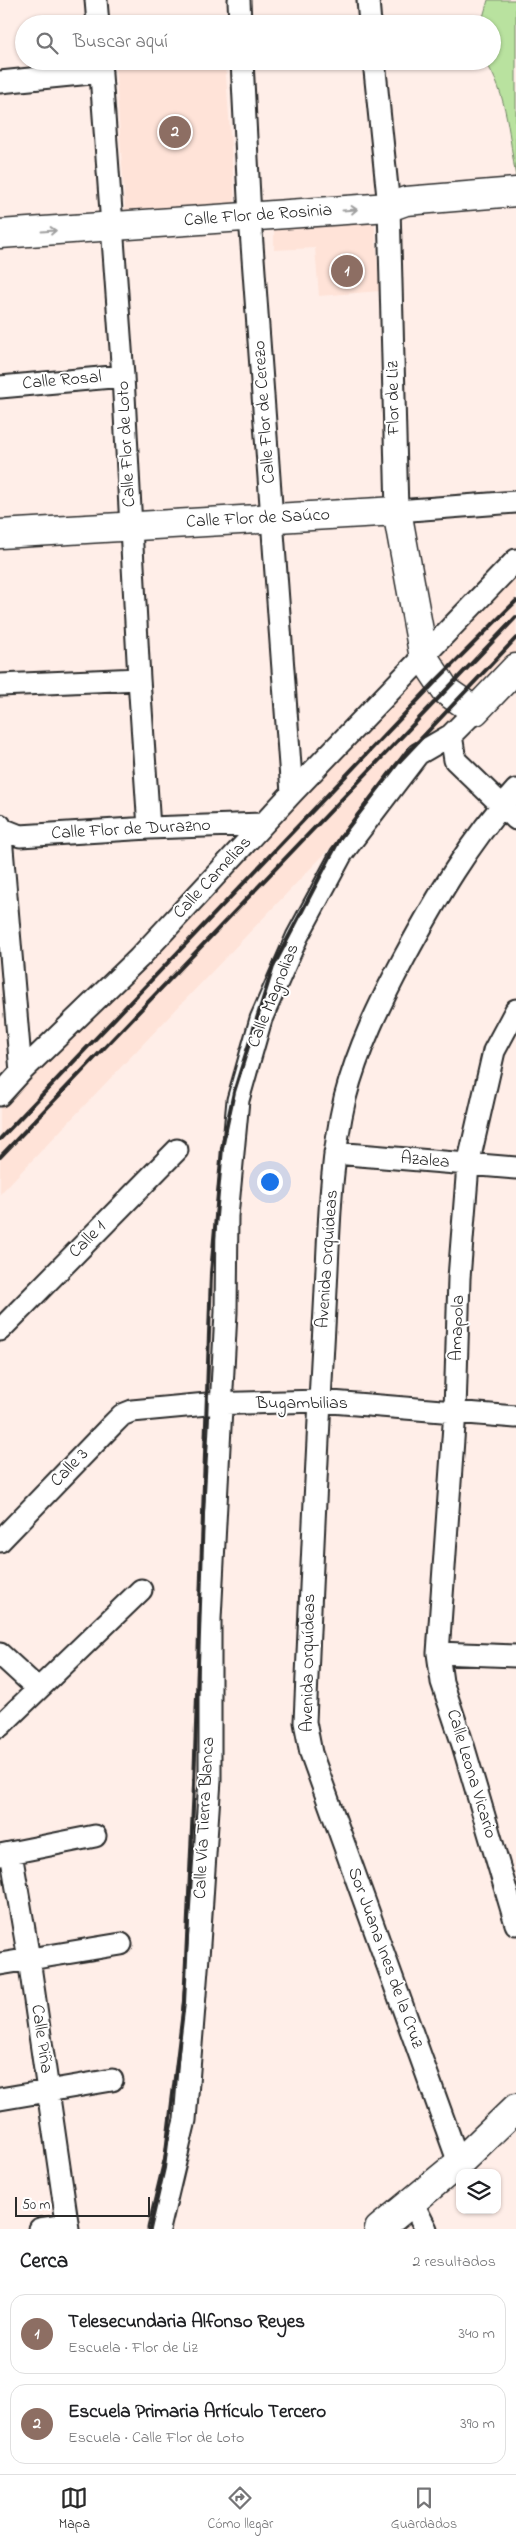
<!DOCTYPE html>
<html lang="es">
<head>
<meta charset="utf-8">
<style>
  body { margin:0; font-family:"Indie Flower",sans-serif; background:#f6f6f6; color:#202124 }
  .controls { position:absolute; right:15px; bottom:15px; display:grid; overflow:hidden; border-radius:10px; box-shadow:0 1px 4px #0004 }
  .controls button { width:45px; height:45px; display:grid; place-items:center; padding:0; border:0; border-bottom:1px solid #e0e0e0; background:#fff; color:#202124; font:25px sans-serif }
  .scale { position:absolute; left:15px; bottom:12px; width:135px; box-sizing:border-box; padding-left:5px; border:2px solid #2b2b2b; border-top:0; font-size:14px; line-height:18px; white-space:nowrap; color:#2b2b2b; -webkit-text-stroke:4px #fff; paint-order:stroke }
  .you { position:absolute; left:269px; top:1181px; width:18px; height:18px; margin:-12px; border:4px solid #fff; border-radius:50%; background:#1a73e8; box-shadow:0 0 0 8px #1a73e833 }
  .badge { display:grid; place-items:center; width:32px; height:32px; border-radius:50%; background:#2b2b2b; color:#fff; font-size:16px; font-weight:700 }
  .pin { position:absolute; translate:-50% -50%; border:2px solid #fff; box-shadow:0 1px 5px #0006 }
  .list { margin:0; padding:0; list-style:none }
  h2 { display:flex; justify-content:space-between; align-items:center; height:65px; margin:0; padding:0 20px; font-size:21px }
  h2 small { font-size:16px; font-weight:400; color:#757577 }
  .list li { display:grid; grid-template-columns:32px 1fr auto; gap:15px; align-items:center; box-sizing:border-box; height:80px; margin:0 10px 10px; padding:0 10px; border:1px solid #e0e0e0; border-radius:15px }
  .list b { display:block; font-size:19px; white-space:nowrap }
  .list p { margin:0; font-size:16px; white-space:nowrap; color:#757577 }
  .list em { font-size:16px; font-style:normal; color:#757577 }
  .icon { flex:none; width:28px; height:28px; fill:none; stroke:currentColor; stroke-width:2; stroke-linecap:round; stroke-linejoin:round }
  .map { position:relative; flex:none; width:516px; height:2229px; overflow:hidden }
  .search { position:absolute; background:#fff; box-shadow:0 1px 4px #0004; left:15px; right:15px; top:15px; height:55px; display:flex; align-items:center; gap:12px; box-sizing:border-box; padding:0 18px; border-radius:28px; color:#757577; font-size:19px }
  .sheet { height:245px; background:#fff }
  nav { display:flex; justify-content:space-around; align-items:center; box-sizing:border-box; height:70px; border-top:1px solid #e0e0e0; background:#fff; font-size:14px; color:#757577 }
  nav a { display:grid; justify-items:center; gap:2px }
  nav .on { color:#2b2b2b }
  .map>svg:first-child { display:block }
  .built { fill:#ffe3d8 }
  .green { fill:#b9e29f; stroke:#728665 }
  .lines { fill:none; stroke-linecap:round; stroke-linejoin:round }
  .street-casing { stroke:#2b2b2b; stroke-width:25 }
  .secondary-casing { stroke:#2b2b2b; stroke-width:31 }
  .street { stroke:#fff; stroke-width:21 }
  .secondary { stroke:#fff; stroke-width:28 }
  .rail { stroke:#2b2b2b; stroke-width:4 }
  .oneway { stroke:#a0a0a0 }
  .labels { text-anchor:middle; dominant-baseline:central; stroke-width:4; stroke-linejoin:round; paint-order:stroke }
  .street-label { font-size:18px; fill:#2b2b2b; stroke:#fff }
</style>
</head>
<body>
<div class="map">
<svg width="516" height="2229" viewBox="0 0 516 2229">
  <rect width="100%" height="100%" fill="#ffeee8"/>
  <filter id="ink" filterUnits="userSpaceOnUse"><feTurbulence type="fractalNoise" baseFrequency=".02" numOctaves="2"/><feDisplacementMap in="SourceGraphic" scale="10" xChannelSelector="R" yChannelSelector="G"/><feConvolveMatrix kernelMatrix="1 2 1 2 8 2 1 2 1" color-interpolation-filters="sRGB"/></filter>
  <g filter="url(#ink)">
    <path class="built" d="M115,61H225L235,203L125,210Z
      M374,219L380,291L319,296L315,248L274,250V227Z
      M516,570V653L431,746L308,871L0,1194V1108L173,931Z"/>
    <path class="green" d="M488,0H516V177C509,139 508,94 485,61H492V24H481Z"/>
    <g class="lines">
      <defs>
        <path id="street" d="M96,0L98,24
          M239,0L240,24
          M368,0L370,24
          M100,61L123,376L139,679L149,828
          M242,61L250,217L292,793
          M374,61L389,207L397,511L516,502
          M0,82L101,72
          M0,387L123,376
          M0,685L139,679
          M451,735L455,760L516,819
          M0,825L21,1072
          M0,828L20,836L149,828L263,824
          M516,1010L494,1051L468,1165L459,1278L455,1411L438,1653L442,1682L463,1745L516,1924
          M0,1095L21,1072L139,958L292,793L516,560
          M335,1153L516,1168
          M0,1330L177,1150
          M0,1541L111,1426L122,1415L132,1411L207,1404L319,1401L516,1417
          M438,1653L516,1656
          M0,1654L37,1688
          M0,1726L141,1590
          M11,1853L29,1959L68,2229
          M0,1855L95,1836
          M0,1964L121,1944
          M0,2099L112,2080
          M459,2163L311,1753L305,1722C311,1584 317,1446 325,1309C329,1239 329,1166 345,1098C358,1048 380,1003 404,958C436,899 470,840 516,790
          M412,2202L426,2229
          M40,2229L67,2225
          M159,2229L185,2120L199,1944L210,1780V1619L226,1312L227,1216L238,1100L261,1019L297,937L341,855L418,754L451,735L475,711"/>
        <path id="secondary" d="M0,234L389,207L406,201L516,192
          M0,534L397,511L424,658L446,691L475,711L516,668
          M379,2229L459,2163L516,2108"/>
      </defs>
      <use href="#street" class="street-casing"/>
      <use href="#secondary" class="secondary-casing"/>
      <use href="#street" class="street"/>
      <use href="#secondary" class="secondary"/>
      <path class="rail" d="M0,1139L437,680L516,601
        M0,1157L516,617
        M150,2229L164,2168L184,2003L194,1785L211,1273L222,1148L234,1092L273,967L340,838L397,764L516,638"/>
    </g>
    <defs><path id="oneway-shaft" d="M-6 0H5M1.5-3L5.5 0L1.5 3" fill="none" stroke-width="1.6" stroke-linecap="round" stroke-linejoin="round" transform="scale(1.25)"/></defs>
    <g class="oneway">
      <use href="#oneway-shaft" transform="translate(350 210) rotate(-4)"/>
      <use href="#oneway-shaft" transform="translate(49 231) rotate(-4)"/>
    </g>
  </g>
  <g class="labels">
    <g class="street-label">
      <text transform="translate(258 216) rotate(-4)">Calle Flor de Rosinia</text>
      <text transform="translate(62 381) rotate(-5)">Calle Rosal</text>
      <text transform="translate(394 398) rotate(-91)">Flor de Liz</text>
      <text transform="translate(265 412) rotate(-94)">Calle Flor de Cerezo</text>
      <text transform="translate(127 444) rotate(-93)">Calle Flor de Loto</text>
      <text transform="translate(258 519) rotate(-3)">Calle Flor de Saúco</text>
      <text transform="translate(131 830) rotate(-3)">Calle Flor de Durazno</text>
      <text transform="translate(213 878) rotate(-47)">Calle Camelias</text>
      <text transform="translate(274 996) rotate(-68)">Calle Magnolias</text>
      <text transform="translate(425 1161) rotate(5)">Azalea</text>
      <text transform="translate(88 1240) rotate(-45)">Calle 1</text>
      <text transform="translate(328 1259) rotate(-86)">Avenida Orquídeas</text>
      <text transform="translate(458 1328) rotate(-88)">Amapola</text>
      <text x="302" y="1404">Bugambilias</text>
      <text transform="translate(70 1468) rotate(-46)">Calle 3</text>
      <text transform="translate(309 1663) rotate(-89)">Avenida Orquídeas</text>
      <text transform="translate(471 1774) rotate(73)">Calle Leona Vicario</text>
      <text transform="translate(205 1818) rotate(-87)">Calle Vía Tierra Blanca</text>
      <text transform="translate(385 1958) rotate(70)">Sor Juana Ines de la Cruz</text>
      <text transform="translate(41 2039) rotate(82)">Calle Piña</text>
    </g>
  </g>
</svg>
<div class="controls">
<button><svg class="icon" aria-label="layers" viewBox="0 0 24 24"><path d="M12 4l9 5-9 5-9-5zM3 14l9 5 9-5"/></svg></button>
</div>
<div class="scale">50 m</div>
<div class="you"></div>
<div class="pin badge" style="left:347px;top:271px;background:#8d6e63">1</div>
<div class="pin badge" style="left:175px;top:132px;background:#8d6e63">2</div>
<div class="search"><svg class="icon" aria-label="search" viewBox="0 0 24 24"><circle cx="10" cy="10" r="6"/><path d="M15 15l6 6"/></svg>Buscar aquí</div>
</div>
<section class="sheet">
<h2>Cerca<small>2 resultados</small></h2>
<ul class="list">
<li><span class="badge" style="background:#8d6e63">1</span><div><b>Telesecundaria Alfonso Reyes</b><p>Escuela · Flor de Liz</p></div><em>340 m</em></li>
<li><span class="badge" style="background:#8d6e63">2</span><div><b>Escuela Primaria Artículo Tercero</b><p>Escuela · Calle Flor de Loto</p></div><em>390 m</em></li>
</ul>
</section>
<nav>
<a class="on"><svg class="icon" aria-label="map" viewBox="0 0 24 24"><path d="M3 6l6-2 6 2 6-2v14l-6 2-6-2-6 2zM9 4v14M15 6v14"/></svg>Mapa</a>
<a><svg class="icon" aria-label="directions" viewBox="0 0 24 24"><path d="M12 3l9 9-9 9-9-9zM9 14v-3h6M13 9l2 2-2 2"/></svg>Cómo llegar</a>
<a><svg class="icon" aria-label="saved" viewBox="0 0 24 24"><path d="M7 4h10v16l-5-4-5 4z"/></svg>Guardados</a>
</nav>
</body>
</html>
